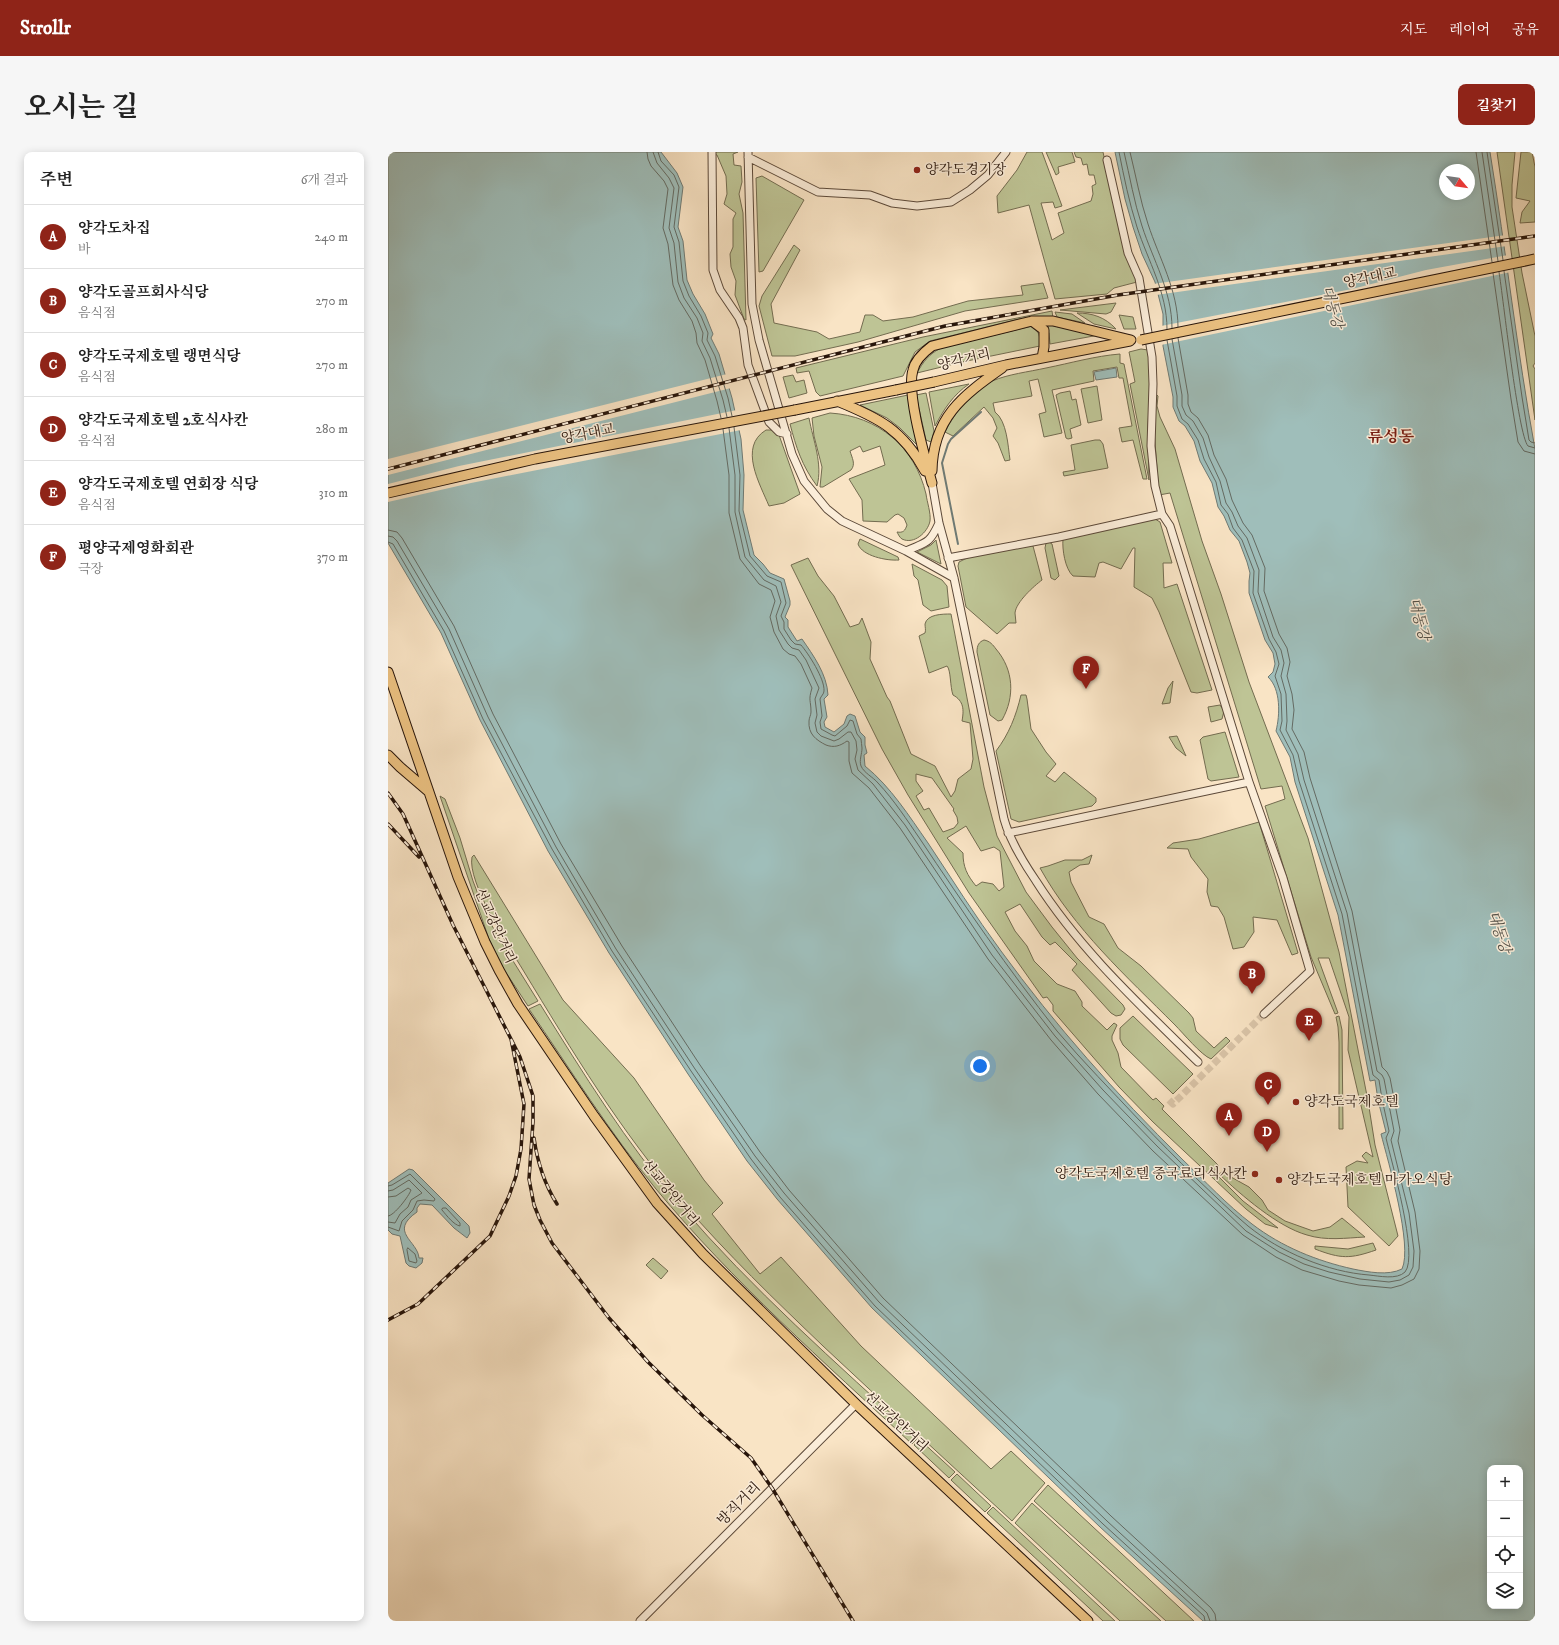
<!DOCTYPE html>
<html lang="ko">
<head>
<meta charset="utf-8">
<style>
  body { margin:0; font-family:"IM FELL DW Pica","Noto Serif KR",serif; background:#f6f6f6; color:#222 }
  .controls { position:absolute; right:12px; bottom:12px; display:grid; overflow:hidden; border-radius:8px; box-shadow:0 2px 10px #0003 }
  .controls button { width:36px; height:36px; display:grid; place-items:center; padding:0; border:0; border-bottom:1px solid #e0e0e0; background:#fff; color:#222; font:20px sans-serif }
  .compass { position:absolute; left:1051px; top:12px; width:36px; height:36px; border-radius:50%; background:#fff; box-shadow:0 2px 10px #0003; rotate:119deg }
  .you { position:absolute; left:592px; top:914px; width:14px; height:14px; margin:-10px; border:3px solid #fff; border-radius:50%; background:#1a73e8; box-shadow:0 0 0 6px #1a73e833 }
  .badge { display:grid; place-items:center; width:26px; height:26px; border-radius:50%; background:#8f2418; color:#fff; font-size:13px; font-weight:700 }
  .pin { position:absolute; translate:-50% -33px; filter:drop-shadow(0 1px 2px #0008) }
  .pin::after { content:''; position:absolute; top:21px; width:14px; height:12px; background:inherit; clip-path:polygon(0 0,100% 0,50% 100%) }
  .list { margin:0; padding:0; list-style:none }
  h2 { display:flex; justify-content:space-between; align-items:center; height:52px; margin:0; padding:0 16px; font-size:17px }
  h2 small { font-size:13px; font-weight:400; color:#767676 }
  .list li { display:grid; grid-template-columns:26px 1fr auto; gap:12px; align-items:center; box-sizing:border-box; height:64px; padding:0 16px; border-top:1px solid #e0e0e0 }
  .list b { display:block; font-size:15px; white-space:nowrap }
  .list p { margin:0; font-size:13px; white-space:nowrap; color:#767676 }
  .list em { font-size:13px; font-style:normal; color:#767676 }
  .icon { flex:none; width:22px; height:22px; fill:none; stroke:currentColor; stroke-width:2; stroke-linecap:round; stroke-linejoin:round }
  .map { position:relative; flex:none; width:1147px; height:1469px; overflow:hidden; border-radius:8px }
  header { display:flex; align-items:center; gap:24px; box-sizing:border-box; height:56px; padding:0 20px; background:#8f2418; color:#fff }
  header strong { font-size:19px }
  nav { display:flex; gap:22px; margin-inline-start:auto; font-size:14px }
  .intro { display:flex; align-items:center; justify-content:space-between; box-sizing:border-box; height:96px; padding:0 24px }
  h1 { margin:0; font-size:28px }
  .button { padding:10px 18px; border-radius:8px; background:#8f2418; color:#fff; font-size:14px; font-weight:700 }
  main { display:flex; gap:24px; padding:0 24px }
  aside { flex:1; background:#fff; border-radius:8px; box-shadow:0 2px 10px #0003 }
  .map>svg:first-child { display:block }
  .green { fill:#bec495; stroke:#736c50; fill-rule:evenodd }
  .water { fill:#9fbeba; stroke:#6f7a74; fill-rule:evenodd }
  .pier { fill:#f9e4c5 }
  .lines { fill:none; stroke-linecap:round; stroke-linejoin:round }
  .shore { stroke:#646a62; stroke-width:1 }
  .stream { stroke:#6f7a74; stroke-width:2 }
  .minor-tunnel { stroke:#dac5a9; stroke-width:7; stroke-dasharray:7 3.5; stroke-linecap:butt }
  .minor-casing { stroke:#5c4939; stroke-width:9 }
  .major-casing { stroke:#28150a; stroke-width:11 }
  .minor { stroke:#fbedd9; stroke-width:7 }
  .major { stroke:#ecc282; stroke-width:9 }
  .rail-casing { stroke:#28150a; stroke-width:3.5 }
  .rail { stroke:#fbedd9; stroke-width:2; stroke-dasharray:6; stroke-linecap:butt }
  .major-bridge-casing { stroke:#28150a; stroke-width:11; stroke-linecap:butt }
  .major-bridge { stroke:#ecc282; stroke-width:9 }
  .poi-dot { fill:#8f2418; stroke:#fbedd9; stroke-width:1.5 }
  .labels { text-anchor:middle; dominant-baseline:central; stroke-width:3; stroke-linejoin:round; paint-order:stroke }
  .poi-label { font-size:14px; fill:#28150a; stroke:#fbedd9; text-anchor:start }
  .street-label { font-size:14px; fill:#28150a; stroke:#fbedd9 }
  .water-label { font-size:15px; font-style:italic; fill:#525048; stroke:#fbedd9 }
  .quarter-label { font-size:16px; font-weight:bold; fill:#7a1f14; stroke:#fbedd9 }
</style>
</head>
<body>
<header>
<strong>Strollr</strong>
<nav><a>지도</a><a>레이어</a><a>공유</a></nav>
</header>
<div class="intro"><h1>오시는 길</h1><a class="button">길찾기</a></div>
<main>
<aside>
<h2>주변<small>6개 결과</small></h2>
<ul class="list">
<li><span class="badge">A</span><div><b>양각도차집</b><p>바</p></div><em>240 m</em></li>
<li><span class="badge">B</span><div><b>양각도골프회사식당</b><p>음식점</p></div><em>270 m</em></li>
<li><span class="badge">C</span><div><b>양각도국제호텔 랭면식당</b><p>음식점</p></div><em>270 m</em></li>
<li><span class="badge">D</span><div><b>양각도국제호텔 2호식사칸</b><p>음식점</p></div><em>280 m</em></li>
<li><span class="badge">E</span><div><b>양각도국제호텔 연회장 식당</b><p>음식점</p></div><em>310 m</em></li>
<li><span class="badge">F</span><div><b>평양국제영화회관</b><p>극장</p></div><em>370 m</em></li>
</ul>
</aside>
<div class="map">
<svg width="1147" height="1469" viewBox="0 0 1147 1469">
  <rect width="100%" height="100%" fill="#f9e4c5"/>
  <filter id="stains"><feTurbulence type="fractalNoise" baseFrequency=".005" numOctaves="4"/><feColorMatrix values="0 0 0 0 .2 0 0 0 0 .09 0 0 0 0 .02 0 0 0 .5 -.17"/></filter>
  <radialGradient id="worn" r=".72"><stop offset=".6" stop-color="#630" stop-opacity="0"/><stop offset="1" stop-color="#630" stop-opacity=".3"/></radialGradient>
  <path class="green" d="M326,0H350L345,2L346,13L353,14L354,30L351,42L355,61L358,168L356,167L347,143L348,129L343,115L342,102L345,95V67L348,61L336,52L339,42L338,24L329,3L326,2Z
    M639,0H654L674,54L667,56L665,50L653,51L664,88L676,81L670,61L703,49L705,42L704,34L708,32L706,23H701L699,12L695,13L693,6L688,5L686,0H715L730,69L749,130L726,136L719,142L667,147L641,53L610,61L609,44L629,18Z
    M658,0H684L687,10L670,15L671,21L668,23Z
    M1109,0H1127L1124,33V55L1134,121L1147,184V211L1145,214L1147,217V268Z
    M1133,0H1144L1147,15V70L1132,71L1134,60L1142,49L1128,46Z
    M374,24L416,48L375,119L371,120L368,26Z
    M406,93L412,98L383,152L386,171L429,180L441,187L472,180L477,163H485L495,169L525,165L580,149L635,143L633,134L655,131L660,146L577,159L470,190L407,204H384L371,154L374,144Z
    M728,151L723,160L718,162L672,158Z
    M664,159L665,166L644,165L631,167L542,189L527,200L515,224L432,244L428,240L421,219L409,221L408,216L535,185Z
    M667,160L684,162L697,171L669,165Z
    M689,161C704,161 717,165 728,177L706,172Z
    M731,163L745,165L748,177H736Z
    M661,173L711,183L662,192L661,181L658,177L659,175Z
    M644,174C652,181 652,184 652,194L574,210L529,221C535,210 541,202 553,196Z
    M753,197L760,198L763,208L760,275L761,328L742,232L747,230L741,200Z
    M732,202V211L736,212L759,327H755L745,288L734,290L731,276L744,274L735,226H731L729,215L705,219L706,229L664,238L674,281L656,285L651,262L658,260L650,227L641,229L644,244L605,251L607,260C619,269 620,294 622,308L617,309L610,291L605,284L609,276L605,266L596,255L565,284L557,280C567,260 584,239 604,229C621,222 640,220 658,216C683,211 707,204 732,202Z
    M405,223L408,230L416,228L419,241L401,246L395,225Z
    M581,232C565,243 556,257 547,274L541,240Z
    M709,234L714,268L700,271L693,237Z
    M682,239L684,248L688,247L693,273L682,277L684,286L680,287L678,286L668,243L672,241Z
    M538,241L546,279L543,290L538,288L528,243Z
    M767,241L770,244L769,254L772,265L787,297L814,389L833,442L861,530L920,686L951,800L980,949L987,993L1010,1084L1001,1094L960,1055L958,1015L969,1009L980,1011L974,1004L978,1000L985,1005L960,898L961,865L941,806H930L950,861L947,862L923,805L877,654L897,647L894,634L873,637L782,341L771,343L766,277Z
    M520,243L529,291L528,292L512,276L499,266L472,253Z
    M442,261C490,264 527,295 538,342C539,350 543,361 542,369C540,380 526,393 514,387C512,386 510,382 509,380C515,381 517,379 519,373L516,366L510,362L507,363L499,370L475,369L474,348L461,327L497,313L492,294L475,300L472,294L462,299C464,306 468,312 463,318L435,335H432L434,315L426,284L424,266Z
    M421,266C425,288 435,312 429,334C414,314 408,295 402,272Z
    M378,278H385L391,283L412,342L396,351L381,354C372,332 350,295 378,278Z
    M707,288H712L715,292L720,316L676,324L675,320L687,318L683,293Z
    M767,367L772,370L784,411H775L776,436L789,432L824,538L809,541L803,540L771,460L764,446L746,435L747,396H745L733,417L715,410L711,411L707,425L685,424C677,417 674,397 675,387Z
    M472,387L510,405L511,408C499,409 474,404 470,392Z
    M548,388L553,412L529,400L543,393Z
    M661,390L664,392L671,424L667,428L663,426L657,396L658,391Z
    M642,393L645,394L654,428C646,434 628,450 627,461C627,464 628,468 628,471H621L609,482L578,455L570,414L571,410L581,405Z
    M420,406L430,424L446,444L462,475L471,472L474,466L483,490L482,507L499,545L502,549L523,602L547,614L563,645L567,639L570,627L583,617L585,607L582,571L574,569C576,558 576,549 565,543C562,535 563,518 559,514L541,521L531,484L537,481C538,478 537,475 537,472C539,462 555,462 563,462L596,635L609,684L638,740L664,775L689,806L735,853L737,857L733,863L728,864L723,861L684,818L689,812L667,790L662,793L654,785L632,752L617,760L627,779L639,794L646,809L669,832L687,839L694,850V854L719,878L726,871L729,873L724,884V888L730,901L733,915L765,948L768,946L776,954L774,957L831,1014L826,1019L829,1023L855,1049L890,1076L877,1072L858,1057L765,970L731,935L665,859V853L659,845L655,846L581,741L520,643L494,597L403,413ZM528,622L544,626L566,657L565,658L569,665L570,671L566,676L555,680L541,656L536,658L528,644L535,639L528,629ZM578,674L593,699L606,695L612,699L616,735L611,739L605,732L594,730L588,734C579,723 575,715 575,701L559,686Z
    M524,412L554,428L559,434L561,455L543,459L535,453L530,428L526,424Z
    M596,488C602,489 605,493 608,497C626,518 627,545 614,568L610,569L602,563L589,500C589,493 591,490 596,488Z
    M785,529L782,551L774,552L780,536Z
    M633,543H638L639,547L643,577L658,600L668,612L658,624L667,630L676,620L708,646V650L704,654L631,670L623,667L608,599C621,582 628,564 633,543Z
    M832,553L836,559L834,567L823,570L820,555Z
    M837,580L851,625L823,629L820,627L812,588L815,585Z
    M789,584L798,604L788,596L781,585Z
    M52,644L57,647L72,686L85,729L98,763L112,788L150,849L140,854L113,813L101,787Z
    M871,670L910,801L904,803L889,768L865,765L866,780L856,795L845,797L836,765L830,755L823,754L819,740L820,727L803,705L800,697L779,696L785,691L811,687Z
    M86,703L175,848L246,926L316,1028L335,1051L324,1062L372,1122L393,1105L473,1194L603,1317L623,1299L657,1331L624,1369C561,1311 498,1253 435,1194C387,1148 339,1102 295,1051C233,980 184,899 135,818C121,795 79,730 84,705Z
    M704,703L701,712L692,713L681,720L683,730L701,765L716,772L730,796L753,814L801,861L805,866L808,879L826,896L838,885L842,889L823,907C813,903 795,881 787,873C738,824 686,777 652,716L660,714L677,708H694Z
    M152,852C195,921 238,991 292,1053C364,1137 448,1211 530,1286L524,1292C436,1210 345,1130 268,1037C222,981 182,917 141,857Z
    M745,864L805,922L785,942L735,893L732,887V876Z
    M951,864L954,878L955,977H951V890L950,875L948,865Z
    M834,1020L861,1035L874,1048L880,1058L897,1069L925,1079L942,1075L954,1066L977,1085C958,1086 938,1089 919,1083C890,1075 853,1043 831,1022Z
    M985,1091L988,1098C962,1107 953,1107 927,1097V1094L960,1097Z
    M265,1106L280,1119L273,1127L258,1113Z
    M531,1287L567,1320L561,1326L526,1293Z
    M569,1322L603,1354L597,1360L563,1328Z
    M660,1333L806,1469H778L646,1349Z
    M644,1351L773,1469H732L627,1371Z
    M605,1355L727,1469H715L599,1361Z"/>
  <path class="water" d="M0,0H273L289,21L295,35L290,75L295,89L299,128L305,142L317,162L325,182L323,186L331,202L344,246L353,287L356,323L355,358L366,403L375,412L382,421L396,427L402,449V453L397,465L400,468V475L409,489L414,487C425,503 439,522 440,543L436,547L439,565L436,570L437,575L446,580L456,572L459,564L462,562L467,564L472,580L477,585V593L479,601L476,603L477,614C503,635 521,664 540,691C564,727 587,764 613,799C667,873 728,942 794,1007C817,1029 839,1053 864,1072C894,1095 929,1109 965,1117C980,1120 1000,1124 1014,1117C1025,1094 1000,1009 993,982L998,980L990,948L987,928L982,929L950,763L907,630L902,605L888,579C892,563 893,537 880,525L885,520L887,512L885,501L877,488L861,441V429L862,421L859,410L851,389L842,378L836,364L830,355L824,331L812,309L806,289L797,274L791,269L785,255V245L775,194V162L767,130L754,102L745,75L737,47L727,0H1102C1118,99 1129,199 1147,297V1469H815L712,1375L484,1156L389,1047L359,1009L300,922L221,801L160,699L92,568L53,481L0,391ZM1057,18H1081V42H1057ZM1102,1316H1132V1454H1102Z
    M728,216L729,225L708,228L706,220Z
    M21,1017L25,1018L81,1074L82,1081L79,1086L66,1076L44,1053L32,1052L29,1056V1060C0,1080 30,1089 31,1106H35L34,1111L28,1116L21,1114L18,1111L12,1084L4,1082L0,1078V1031Z"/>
  <path class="pier" d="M1118,83L1119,94L768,143L765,132Z
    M1120,103L1123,120L773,193V174L964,137L1038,118Z
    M339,222L343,236L0,323V307Z
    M349,258L353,278L83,331L0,350V332L71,314Z"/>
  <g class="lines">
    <path class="shore" d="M259,0L260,7L263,14L276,29L280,37L275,76L280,92L285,133L291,148L304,169L308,181L309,191L317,208L329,249L333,266
      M265,0L269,11L281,26L286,36L281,76L286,91L290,130L296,146L309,166L315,181L314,189L322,206L335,248L339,265
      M270,0L273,9L286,23L291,35L286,75L291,90L295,129L301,144L313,164L320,181L319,188L327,204L340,246L344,264
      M731,0C736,25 741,50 749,75C760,109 779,140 779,177
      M736,0C742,25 746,50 754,74C765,108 784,139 784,176
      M742,0C748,24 752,48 760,72C771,106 790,138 790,175
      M1088,0L1104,110
      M1094,0L1110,109
      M1099,0L1115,108
      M1116,119L1134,245L1141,288L1143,290L1147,291
      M1111,120C1115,144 1130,283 1140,294L1147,296
      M1105,121L1123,247L1130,290L1136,299L1147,302
      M346,275L352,323L351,359L362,404L379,424L393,430L398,451L393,464L396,470V477L403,488L407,492L413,493C420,501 437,527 436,539C436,542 433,544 432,547L434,564L432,570L433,577L444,583L447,584L459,574L462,568L465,569L469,582L473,587C473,590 474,593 474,596C474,602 471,608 473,614C476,621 485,625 490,631C506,648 519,668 532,687C576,753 620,817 669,879C695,910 724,939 752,969C770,988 789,1007 808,1026C825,1042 842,1059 860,1074C892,1100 940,1120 981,1123C991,1124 1009,1128 1017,1120C1031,1104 1003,1008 998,986L1001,979L994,947L991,928L985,923L954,762L911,629L905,603L892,578L894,569L893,542L887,524L891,512L888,500L881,487L865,441L866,419L854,388L845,376L840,362L833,353L828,330L816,307L810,288L800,272L794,267L789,254V244L779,188
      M341,276L347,323V360L357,405L376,428L388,434L393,450L388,464L391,478L400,492L404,496L411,498L418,508L431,536L427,547L429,563L427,571L429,580L433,584L446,589L451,587L460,580H463L468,589L469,598L467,607L470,618L485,632L517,673L604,803L667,884L715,938L769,994L858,1079L891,1100L916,1112L941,1120L972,1127L1001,1130L1012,1128L1021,1123L1025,1115L1026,1099L1021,1061L1003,988L1006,979L996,927L994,923L989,919L959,761L916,628L910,602L898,578L899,569L898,542L893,524L896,511L893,498L885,485L870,440L871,418L859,386L850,374L844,360L838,351L832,329L821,305L815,286L805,269L798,263L794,254V243L784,187
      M335,277L341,323V361L352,407L371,432L383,438L387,449L382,465L386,480L395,497L401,502L407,504L413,512L424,536C420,549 423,548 423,560C423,563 421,566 421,569C420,582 428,588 438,593C446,596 452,594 459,589L461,590V609L464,621L481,636L512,676L600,807L663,888L710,942L765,999L855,1083L888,1105L914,1118L951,1129L971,1133L1003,1136L1014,1133L1026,1127L1031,1117L1032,1099L1027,1060L1010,989L1012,978L1002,926L999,920L994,915L964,759L922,626L916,600L904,577L906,558L904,542L899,524L902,510L899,496L891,482L876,439L877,416L864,383L855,371L844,348L838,327L826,303L820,283L810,266L803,260L800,252V243L790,186
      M0,378L9,380L14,386L66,474L105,562L173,692L234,794L312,913L372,1000L401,1038L495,1146L723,1364L823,1456L827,1462L828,1469
      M0,384L5,385L9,389L61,477L100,565L168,695L228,797L307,917L367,1004L396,1041L491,1150L719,1369L819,1461L822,1469
      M0,390L5,392L56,479L95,567L164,697L224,799L303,919L363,1007L392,1045L487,1154L715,1372L816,1464L817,1469
      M0,1034L4,1033L22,1022L47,1047L46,1049L36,1048L29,1049L25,1058L14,1069L11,1079L0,1075
      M0,1039L5,1038L21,1028L34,1041L23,1048L20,1055L12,1062L7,1071L0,1070
      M0,1045L8,1044L20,1036L23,1038C21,1044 6,1064 0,1064
      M55,1056H58L72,1071V1074C66,1073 59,1064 54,1058Z
      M20,1096L27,1102L29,1109L28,1111L21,1109L19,1098Z"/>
    <path class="stream" d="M570,392L554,311L560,292L563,287L593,260"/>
    <path class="minor-tunnel" d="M781,948L785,952L876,862"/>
    <defs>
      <path id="minor" d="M324,0L325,118L332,138L351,166L355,176L360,213L381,270L391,280L399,282
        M360,0L364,152L371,188L404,302L416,329L439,357L454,369L518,399C538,390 541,393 551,371
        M360,5L430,40L482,43L504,51L529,54L563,50L582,38L600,23L618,0
        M719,8L740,101L751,126L764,205L765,232L763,294L767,334L774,362
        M544,331L551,371L566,426L616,667C622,689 635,710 648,729C692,798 752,853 810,910
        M518,399L566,426
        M560,406L671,385L774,362L782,374L861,630L620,681
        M861,630L895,726L922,819L876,862
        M252,1469L468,1252"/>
      <path id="major" d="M644,169L656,178V195L654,206
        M546,230L618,213L742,189
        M449,249C491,266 515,278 537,319
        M407,258L508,238
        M544,319C545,266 574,244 614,216
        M544,331C537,305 518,241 525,218C527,208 536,200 544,194L644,169H665L743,188
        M0,520L70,725L97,790L111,818L130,852L206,964L269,1051L315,1102L468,1252L700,1469
        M0,603L12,615L40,639"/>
    </defs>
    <use href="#minor" class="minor-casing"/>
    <use href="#major" class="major-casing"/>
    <use href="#minor" class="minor"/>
    <use href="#major" class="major"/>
    <defs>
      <path id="rail" d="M0,317L557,174L730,143L1147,84
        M0,641L15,662L65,773L123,887L136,952L133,997L128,1024L121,1044L102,1084L30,1152L0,1168
        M0,672L31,705
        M123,887L132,905L145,944V970L141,1027L146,1053L152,1068L164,1091L221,1166L260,1210L314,1263L363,1306L384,1336L465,1469
        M146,986C149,1008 157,1033 169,1052"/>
    </defs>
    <use href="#rail" class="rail-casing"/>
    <use href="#rail" class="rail"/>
    <defs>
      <path id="major-bridge" d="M753,188L1147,107
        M508,238L546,230
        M0,341L147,307L407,258"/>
    </defs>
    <use href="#major-bridge" class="major-bridge-casing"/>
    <use href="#major-bridge" class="major-bridge"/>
  </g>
  <g class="poi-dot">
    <circle cx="529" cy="18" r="4"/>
    <circle cx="908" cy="950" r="4"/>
    <circle cx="867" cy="1022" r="4"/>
    <circle cx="891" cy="1028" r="4"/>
  </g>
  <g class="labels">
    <g class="poi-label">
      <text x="537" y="18">양각도경기장</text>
      <text x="916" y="950">양각도국제호텔</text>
      <text x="859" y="1022" text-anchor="end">양각도국제호텔 중국료리식사칸</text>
      <text x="899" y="1028">양각도국제호텔 마카오식당</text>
    </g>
    <g class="street-label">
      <text transform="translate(982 126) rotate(-12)">양각대교</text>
      <text transform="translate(576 208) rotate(-13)">양각거리</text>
      <text transform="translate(200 282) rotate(-11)">양각대교</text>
      <text transform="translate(107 774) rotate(66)">선교강안거리</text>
      <text transform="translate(282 1041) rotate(51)">선교강안거리</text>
      <text transform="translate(508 1270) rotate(43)">선교강안거리</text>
      <text transform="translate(351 1352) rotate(-45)">방직거리</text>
    </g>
    <g class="water-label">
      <text transform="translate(944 155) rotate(74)">대동강</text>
      <text transform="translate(1031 467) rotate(75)">대동강</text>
      <text transform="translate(1111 780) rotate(72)">대동강</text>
    </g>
    <g class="quarter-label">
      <text x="1003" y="285">류성동</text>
    </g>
  </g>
  <rect width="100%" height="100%" filter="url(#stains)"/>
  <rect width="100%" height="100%" fill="url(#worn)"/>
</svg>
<div class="controls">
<button>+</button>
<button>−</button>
<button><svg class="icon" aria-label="locate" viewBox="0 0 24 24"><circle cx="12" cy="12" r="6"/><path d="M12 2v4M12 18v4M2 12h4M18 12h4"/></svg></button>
<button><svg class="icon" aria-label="layers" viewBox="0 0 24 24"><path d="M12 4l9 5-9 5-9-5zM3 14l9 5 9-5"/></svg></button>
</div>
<svg class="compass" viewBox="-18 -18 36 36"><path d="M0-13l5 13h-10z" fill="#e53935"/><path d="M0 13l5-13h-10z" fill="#767676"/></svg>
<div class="you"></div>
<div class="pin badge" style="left:841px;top:984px">A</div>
<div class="pin badge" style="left:864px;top:842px">B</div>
<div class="pin badge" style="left:880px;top:953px">C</div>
<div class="pin badge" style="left:879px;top:1000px">D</div>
<div class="pin badge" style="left:921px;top:889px">E</div>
<div class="pin badge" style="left:698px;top:537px">F</div>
</div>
</main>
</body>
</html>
